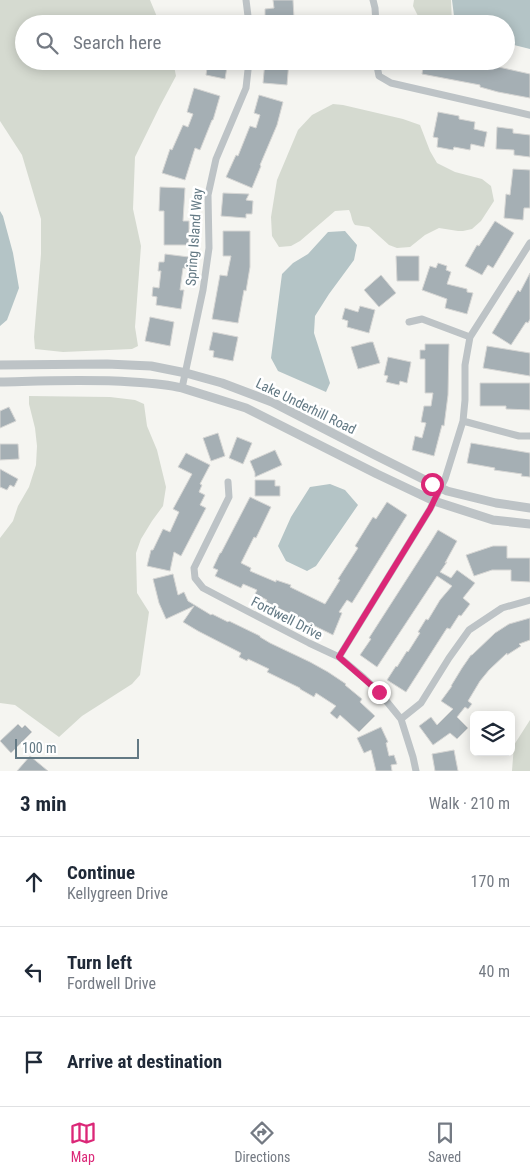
<!DOCTYPE html>
<html lang="en">
<head>
<meta charset="utf-8">
<style>
  body { margin:0; font-family:"Roboto Condensed",sans-serif; background:#f2f2f3; color:#1f2937 }
  .controls { position:absolute; right:15px; bottom:15px; display:grid; overflow:hidden; border-radius:8px; box-shadow:0 2px 12px #0003 }
  .controls button { width:45px; height:45px; display:grid; place-items:center; padding:0; border:0; border-bottom:1px solid #e0e1e3; background:#fff; color:#1f2937; font:25px sans-serif }
  .scale { position:absolute; left:15px; bottom:12px; width:124px; box-sizing:border-box; padding-left:5px; border:2px solid #637984; border-top:0; font-size:14px; line-height:18px; white-space:nowrap; color:#637984; -webkit-text-stroke:4px #fff; paint-order:stroke }
  .stop { position:absolute; width:15px; height:15px; margin:-11px; border:4px solid #db2777; border-radius:50%; background:#fff }
  .stop.end { background:#db2777; border-color:#fff; box-shadow:0 1px 5px #0008 }
  .list { margin:0; padding:0; list-style:none }
  h2 { display:flex; justify-content:space-between; align-items:center; height:65px; margin:0; padding:0 20px; font-size:21px }
  h2 small { font-size:16px; font-weight:400; color:#747a83 }
  .list li { display:grid; grid-template-columns:32px 1fr auto; gap:15px; align-items:center; box-sizing:border-box; height:90px; padding:0 20px; border-top:1px solid #e0e1e3 }
  .list b { display:block; font-size:19px; white-space:nowrap }
  .list p { margin:0; font-size:16px; white-space:nowrap; color:#747a83 }
  .list em { font-size:16px; font-style:normal; color:#747a83 }
  .icon { flex:none; width:28px; height:28px; fill:none; stroke:currentColor; stroke-width:2; stroke-linecap:round; stroke-linejoin:round }
  .map { position:relative; flex:none; width:530px; height:771px; overflow:hidden }
  .search { position:absolute; background:#fff; box-shadow:0 2px 12px #0003; left:15px; right:15px; top:15px; height:55px; display:flex; align-items:center; gap:12px; box-sizing:border-box; padding:0 18px; border-radius:28px; color:#747a83; font-size:19px }
  .sheet { height:335px; background:#fff }
  nav { display:flex; justify-content:space-around; align-items:center; box-sizing:border-box; height:70px; border-top:1px solid #e0e1e3; background:#fff; font-size:14px; color:#747a83 }
  nav a { display:grid; justify-items:center; gap:2px }
  nav .on { color:#db2777 }
  .map>svg:first-child { display:block }
  .green { fill:#d5dad0 }
  .water { fill:#b4c4c6 }
  .building { fill:#a5afb4; stroke:#d6d6d4 }
  .lines { fill:none; stroke-linecap:round; stroke-linejoin:round }
  .minor { stroke:#bdc3c6; stroke-width:7 }
  .tertiary { stroke:#bdc3c6; stroke-width:9 }
  .route { stroke:#db2777; stroke-width:6 }
  .labels { text-anchor:middle; dominant-baseline:central; stroke-width:5; stroke-linejoin:round; paint-order:stroke }
  .street-label { font-size:14px; fill:#637984; stroke:#fff }
</style>
</head>
<body>
<div class="map">
<svg width="530" height="771" viewBox="0 0 530 771">
  <rect width="100%" height="100%" fill="#f5f5f1"/>
  <path class="green" d="M0,0H150L160,24H24V61H173L176,76L160,106L135,157L133,209L141,246L135,327L138,346L132,349L63,352L35,349L34,337L41,254V219L22,155L0,121Z
    M414,0H451L452,24H422L413,6Z
    M333,104L343,105L403,119L420,125L430,151L437,163L455,172L482,179L491,186L494,201L481,221L472,229L463,231H458L439,228L425,235L410,247L397,248L389,245L369,227L355,225C351,220 352,215 349,210L335,211L300,241L291,246L279,247L272,236L271,217L277,180L298,130L312,115Z
    M29,396L110,397L135,400L144,404L147,426L157,450L166,487L163,506L152,521L141,539L136,553L137,593L149,612L140,675L132,684L82,716L59,737L15,705L0,703V538L13,521L18,506L29,487L36,465L37,446L35,428L29,404Z
    M530,720V771H512L514,745Z"/>
  <path class="water" d="M452,0H530V49L506,43V24H455Z
    M0,211L3,216L13,253L19,288L7,320L0,326Z
    M345,231L357,245L354,260L329,294L315,316L314,333L330,383L326,392L278,371L271,358L282,274L293,263L308,254L328,232Z
    M330,484L345,490L358,505L316,566L307,571L286,561L278,546L291,517L310,487Z"/>
  <path class="building" d="M273,0H293L294,18L265,21V9L274,8Z
    M208,61H228L225,79L206,75Z
    M265,61H289L287,85L263,83Z
    M424,61H495L494,66L530,74V98L498,92L480,87V85L422,74Z
    M194,88L220,96L213,120H212L200,150L195,148L185,180L162,173L170,149L172,150L183,125L188,127L193,114L187,112Z
    M259,95L283,102L277,125L260,165L261,166L252,188L226,177L236,155L238,156L250,126L256,128L260,115L254,113Z
    M438,112L459,116V119L475,122L474,129L487,132L484,147L471,144L470,150L454,147L453,150L437,147L438,138L433,137Z
    M497,127L513,129V133L530,135V157L514,155V150L496,149Z
    M513,169L530,170V208H524L523,220L504,218L506,194L510,195Z
    M160,187L185,188L183,221H189V245H164V211H159Z
    M223,193L249,194L246,200L253,201L252,214H246V218L221,216Z
    M495,221L514,233L493,268L488,265L482,275L465,266L477,245L479,246Z
    M223,231H250V267L246,291L244,290L238,323L212,319L220,275L227,276L231,256H223Z
    M165,254L189,257L188,269L183,268L180,290H184L181,309L156,305L157,297L152,296L153,287L159,288L161,271H158L159,262H164Z
    M396,256H419V281H397Z
    M438,263L447,266L446,270L451,272L447,284L467,289V292L473,293L467,314L445,308L447,299L422,290L430,266L436,268Z
    M530,273V319L528,323L526,322L511,345L492,333L518,290L520,292Z
    M381,275L396,293L379,307L364,290Z
    M360,306L375,310L369,333L347,327L348,321L342,319L345,308L358,312Z
    M150,317L174,322L170,346L145,341Z
    M213,332L238,337L233,361L213,357L214,351L209,350Z
    M370,342H373L380,363L358,369L351,347Z
    M425,344H449L448,395L444,426L442,425L434,456L412,450L415,436L422,438L426,423L421,422L424,406H431L433,393H425V359H420V350H425Z
    M487,346L530,353V376L483,368Z
    M388,357L411,362L407,383L400,381L399,385L386,382L388,376L384,375Z
    M480,383H530V410L506,409V406H480Z
    M9,407L16,421L0,428V411Z
    M218,433L225,456L211,461L203,438Z
    M237,437L252,443L243,464L229,458Z
    M471,443L530,453V477L521,476L522,474L494,470L495,468L467,463Z
    M0,444H18L19,459L0,460Z
    M275,450L282,465L255,477V473L250,461Z
    M186,453L210,465L200,484L202,485L199,492L205,495L200,505L206,508L181,556L174,552L170,571L147,566L151,550H153L163,529L170,532L179,512L173,509L192,474L178,467Z
    M0,469L18,479L14,487L10,485L7,490L0,487Z
    M255,480H275V486H280V496H255Z
    M250,497L271,507L256,538L254,537L241,563L251,568L250,571L276,582V580L291,585L290,587L325,604L340,580L338,579L358,548L355,546L373,517L376,519L387,502L407,515L352,603L347,600L339,612L342,613L333,635L266,602L267,600L255,594L257,590L243,584L241,588L215,576L218,570L213,568L220,553H221Z
    M438,530L457,541L445,563L447,562L440,572L451,578L457,570L475,583L463,598L470,604L461,616L459,615L450,629L447,628L406,692L387,680L396,666L397,667L407,651L408,652L420,633L418,632L426,619L428,620L440,600L452,586L437,576L377,667L360,655L371,639L369,638L430,543Z
    M493,546H507V558H530V582L511,581V570H492L474,576L466,555Z
    M173,574L178,595L184,592L188,601L211,615L212,614L228,622L229,621L260,636V637L270,643L310,662L328,672L346,684L345,685L362,699L360,702L375,716L359,732L340,715L337,719L330,713L336,706L316,693L314,697L300,689V688L267,672L269,669L248,659L247,661L239,657L241,653L198,631L183,622L194,606L166,619L159,603L153,579Z
    M530,618V640L519,644L521,646L507,655V653L489,670L480,681L468,701L472,704L468,709L465,707L457,717L468,728L457,739L450,733L433,745L419,726L431,717L437,725L453,709L441,701L452,686H451L462,668L471,655H472L495,633L509,624Z
    M18,724L22,728L25,725L32,732L11,753L0,741Z
    M381,727L388,742L386,743L389,756L394,755L397,764L391,765L392,771H376L371,750L364,753L357,738Z
    M454,750L458,771H435L432,754Z
    M30,756L48,771H17Z"/>
  <g class="lines">
    <path class="minor" d="M246,0L249,24
      M373,0L375,8L376,24
      M376,61L379,76L391,83L530,115
      M409,322L422,319L470,337
      M182,388L203,290L209,248L208,195L216,159L246,88L249,61
      M463,421L519,436H530
      M228,482L229,497L194,568L195,578L203,588L222,598L309,643L339,657L364,678L379,692L401,719L413,757L416,771
      M339,657L430,509L445,479L463,421L465,400V365L470,337L530,243
      M401,719L421,703L449,658L469,630L502,608L530,600"/>
    <path class="tertiary" d="M0,365L107,364L151,366L186,373L222,383L272,402L375,455L447,491L496,503L530,508
      M0,382C44,381 88,379 132,382C149,383 166,384 182,388L246,408L377,474L434,501L493,520L530,524"/>
  </g>
  <g class="lines">
    <path class="route" d="M379,692L339,657L430,509L440,488L432,484"/>
  </g>
  <g class="labels">
    <g class="street-label">
      <text transform="translate(194 237) rotate(-86)">Spring Island Way</text>
      <text transform="translate(306 406) rotate(26)">Lake Underhill Road</text>
      <text transform="translate(287 618) rotate(27)">Fordwell Drive</text>
    </g>
  </g>
</svg>
<div class="controls">
<button><svg class="icon" aria-label="layers" viewBox="0 0 24 24"><path d="M12 4l9 5-9 5-9-5zM3 14l9 5 9-5"/></svg></button>
</div>
<div class="scale">100 m</div>
<div class="stop" style="left:432px;top:484px"></div>
<div class="stop end" style="left:379px;top:692px"></div>
<div class="search"><svg class="icon" aria-label="search" viewBox="0 0 24 24"><circle cx="10" cy="10" r="6"/><path d="M15 15l6 6"/></svg>Search here</div>
</div>
<section class="sheet">
<h2>3 min<small>Walk · 210 m</small></h2>
<ul class="list">
<li><svg class="icon" aria-label="ahead" viewBox="0 0 24 24"><path d="M12 20V5M6 11l6-6 6 6"/></svg><div><b>Continue</b><p>Kellygreen Drive</p></div><em>170 m</em></li>
<li><svg class="icon" aria-label="left" viewBox="0 0 24 24"><path d="M17 20v-9H6M10 6l-5 5 5 5"/></svg><div><b>Turn left</b><p>Fordwell Drive</p></div><em>40 m</em></li>
<li><svg class="icon" aria-label="arrive" viewBox="0 0 24 24"><path d="M6 21V4h12l-3 4 3 4H6"/></svg><div><b>Arrive at destination</b></div></li>
</ul>
</section>
<nav>
<a class="on"><svg class="icon" aria-label="map" viewBox="0 0 24 24"><path d="M3 6l6-2 6 2 6-2v14l-6 2-6-2-6 2zM9 4v14M15 6v14"/></svg>Map</a>
<a><svg class="icon" aria-label="directions" viewBox="0 0 24 24"><path d="M12 3l9 9-9 9-9-9zM9 14v-3h6M13 9l2 2-2 2"/></svg>Directions</a>
<a><svg class="icon" aria-label="saved" viewBox="0 0 24 24"><path d="M7 4h10v16l-5-4-5 4z"/></svg>Saved</a>
</nav>
</body>
</html>
